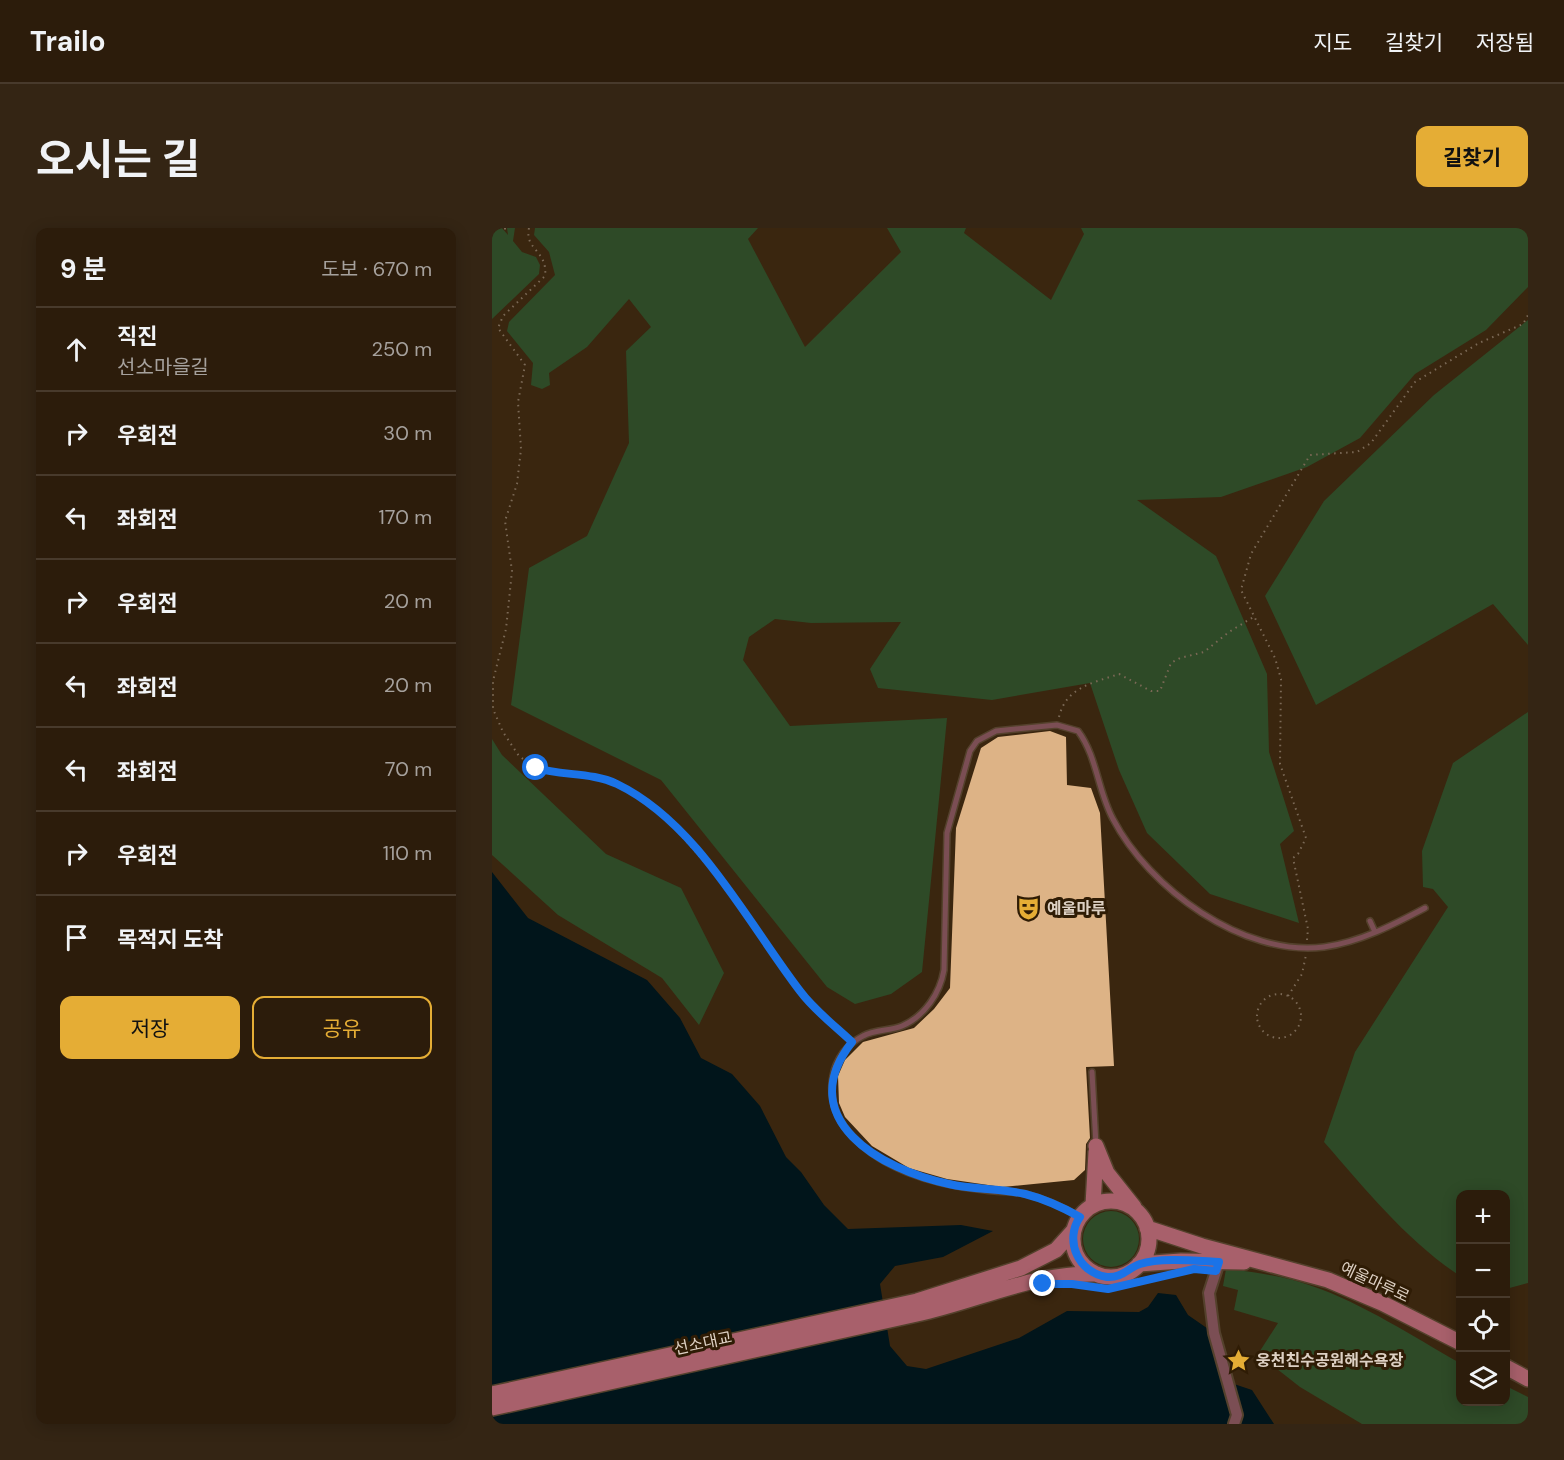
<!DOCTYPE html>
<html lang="ko">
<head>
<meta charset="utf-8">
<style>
  body { margin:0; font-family:"DM Sans","Noto Sans KR",sans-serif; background:#342514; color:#f1f3f6 }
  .controls { position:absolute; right:18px; bottom:18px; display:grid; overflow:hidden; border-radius:12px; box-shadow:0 3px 15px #0003 }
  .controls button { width:54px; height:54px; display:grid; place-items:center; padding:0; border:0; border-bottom:2px solid #483a2c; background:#2c1c0b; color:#f1f3f6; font:30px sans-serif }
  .stop { position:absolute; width:18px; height:18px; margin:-14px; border:4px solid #1a73e8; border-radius:50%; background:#fff }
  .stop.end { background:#1a73e8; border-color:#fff; box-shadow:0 2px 6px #0008 }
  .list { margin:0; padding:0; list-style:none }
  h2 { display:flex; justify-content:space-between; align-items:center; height:78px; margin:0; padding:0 24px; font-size:26px }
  h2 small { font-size:20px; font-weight:400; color:#a6a19d }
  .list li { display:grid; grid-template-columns:39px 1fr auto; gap:18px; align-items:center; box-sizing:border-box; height:84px; padding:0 24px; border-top:2px solid #483a2c }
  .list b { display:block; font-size:22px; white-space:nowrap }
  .list p { margin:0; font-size:20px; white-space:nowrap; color:#a6a19d }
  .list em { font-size:20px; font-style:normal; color:#a6a19d }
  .actions { display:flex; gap:12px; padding:18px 24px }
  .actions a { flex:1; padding:14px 0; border:2px solid #e5ad35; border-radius:12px; text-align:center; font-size:21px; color:#e5ad35 }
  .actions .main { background:#e5ad35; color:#111 }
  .icon { flex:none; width:33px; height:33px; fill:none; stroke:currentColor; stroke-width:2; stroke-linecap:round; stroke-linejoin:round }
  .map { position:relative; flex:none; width:1036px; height:1196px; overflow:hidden; border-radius:12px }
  header { display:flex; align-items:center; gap:36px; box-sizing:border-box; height:84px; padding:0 30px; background:#2c1c0b; border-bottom:2px solid #483a2c }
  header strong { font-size:28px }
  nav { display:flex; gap:33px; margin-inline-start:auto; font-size:21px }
  .intro { display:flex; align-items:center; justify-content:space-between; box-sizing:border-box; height:144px; padding:0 36px }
  h1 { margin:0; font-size:42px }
  .button { padding:15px 27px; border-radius:12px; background:#e5ad35; color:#111; font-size:21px; font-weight:700 }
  main { display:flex; gap:36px; padding:0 36px }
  aside { flex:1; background:#2c1c0b; border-radius:12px; box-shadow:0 3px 15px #0003 }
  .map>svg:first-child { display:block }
  .green { fill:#2e4a27 }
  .water { fill:#01151b }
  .building { fill:#ddb386 }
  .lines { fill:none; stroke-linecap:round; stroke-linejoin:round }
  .lane-casing { stroke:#54412c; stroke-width:8 }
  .street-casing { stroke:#54412c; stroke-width:14 }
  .secondary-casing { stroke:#54412c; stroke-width:18 }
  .path { stroke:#7b6956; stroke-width:2; stroke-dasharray:1.5 4.5; stroke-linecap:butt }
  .lane { stroke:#7b4e54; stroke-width:5 }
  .street { stroke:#7b4e54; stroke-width:10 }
  .secondary { stroke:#a8606b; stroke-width:15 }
  .route { stroke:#1a73e8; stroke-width:8 }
  .labels { text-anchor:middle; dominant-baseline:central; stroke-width:6; stroke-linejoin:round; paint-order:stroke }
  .poi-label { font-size:16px; font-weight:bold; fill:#ddd0c3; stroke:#2f1c05; text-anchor:start }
  .street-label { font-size:16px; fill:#ddd0c3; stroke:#2f1c05 }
</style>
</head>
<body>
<header>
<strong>Trailo</strong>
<nav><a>지도</a><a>길찾기</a><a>저장됨</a></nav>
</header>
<div class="intro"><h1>오시는 길</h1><a class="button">길찾기</a></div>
<main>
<aside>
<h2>9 분<small>도보 · 670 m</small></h2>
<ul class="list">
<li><svg class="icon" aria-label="ahead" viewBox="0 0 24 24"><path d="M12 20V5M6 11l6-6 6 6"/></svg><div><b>직진</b><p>선소마을길</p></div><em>250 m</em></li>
<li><svg class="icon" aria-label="right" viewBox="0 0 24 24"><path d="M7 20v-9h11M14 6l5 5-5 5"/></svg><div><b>우회전</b></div><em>30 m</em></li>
<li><svg class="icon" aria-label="left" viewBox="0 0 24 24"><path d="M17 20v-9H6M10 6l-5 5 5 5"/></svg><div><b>좌회전</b></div><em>170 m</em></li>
<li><svg class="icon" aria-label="right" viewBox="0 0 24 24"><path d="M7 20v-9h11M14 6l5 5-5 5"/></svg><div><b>우회전</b></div><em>20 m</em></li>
<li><svg class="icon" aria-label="left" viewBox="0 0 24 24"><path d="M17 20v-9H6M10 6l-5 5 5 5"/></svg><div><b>좌회전</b></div><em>20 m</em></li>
<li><svg class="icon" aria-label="left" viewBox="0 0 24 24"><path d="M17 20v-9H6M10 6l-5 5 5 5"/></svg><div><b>좌회전</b></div><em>70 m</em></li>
<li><svg class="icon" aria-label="right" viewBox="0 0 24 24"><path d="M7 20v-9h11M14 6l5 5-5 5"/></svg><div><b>우회전</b></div><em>110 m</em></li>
<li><svg class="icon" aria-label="arrive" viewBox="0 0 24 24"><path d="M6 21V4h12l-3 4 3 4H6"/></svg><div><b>목적지 도착</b></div></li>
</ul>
<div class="actions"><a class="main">저장</a><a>공유</a></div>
</aside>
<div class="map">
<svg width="1036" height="1196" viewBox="0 0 1036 1196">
  <rect width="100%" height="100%" fill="#3a260f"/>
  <path class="green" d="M0,0H10L16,7L15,0H23L21,13L30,24L44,29L48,37L47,46L0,91Z
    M43,0H266L256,11L313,119L409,24L395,0H474L472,5L559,72L592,6L589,0H1036V59L994,102L923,146L868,210L815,239L729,269L645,272L724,328L775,446L777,524L802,603L788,616L807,695L718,666L655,605L627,542L598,455L500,472L386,460L378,441L409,394L319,395L283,391L257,409L251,432L298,498L455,490L430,744L399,766L363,776L335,759L169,552L19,477L37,340L95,308L137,215L134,123L159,99L137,71L95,119L57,145L58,157L50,161L39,157L41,135L15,103L17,94L63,47L57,24L42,7Z
    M1036,92V417L1001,376L824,477L773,368L832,273L942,167Z
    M1036,484V1055L1014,1061V966H969L968,1048C914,1012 875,963 832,914L863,824L956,679L941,661L931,659L930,623L961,535Z
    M0,511L10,527L114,626L189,660L232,745L207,797L170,750L66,687L0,627Z
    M591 1011a28 28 0 1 1 56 0a28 28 0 1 1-56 0Z
    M734,1041C762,1044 792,1048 820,1058C872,1076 920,1108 968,1135L969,1174H1014V1158L1036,1169V1196H870L808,1159L766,1126L786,1095L742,1082L746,1062L731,1058Z"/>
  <path class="water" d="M0,644L36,690L155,752L188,790L209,830L240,846L268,878L294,929L309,944L332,977L356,1001L469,997L501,1003L451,1029L403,1038L388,1056L398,1118L415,1138L434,1141L527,1110L575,1083L647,1084L656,1079L666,1065L684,1067L696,1087L722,1105L739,1155L760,1162L782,1196H0Z"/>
  <path class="building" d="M558,503L574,509L575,557L599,560L608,585L622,838L594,839L598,910L594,916L593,942L582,952L510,959L455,951L417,940L380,918L353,889L347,875L346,848L353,832L371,814L422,800L442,781L458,760L464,600L489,520L506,509Z"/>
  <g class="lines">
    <defs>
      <path id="lane" d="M878,693L883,704
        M600,844L604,917
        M588,989C571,979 553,971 534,966C520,963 506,964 493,962C443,957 383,941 352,898C331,869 337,825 371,808C383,801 398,803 410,798C433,788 448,765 452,742L455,605L478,523L485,513L504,503L565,497L586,503C605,528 606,564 621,591C657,660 750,729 832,719C868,714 901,697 933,680"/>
      <path id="street" d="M727,1034L717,1065L722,1105L745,1187L742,1196"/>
      <path id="secondary" d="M604,918L615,945L642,979
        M581 1011a38 38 0 1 1 76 0a38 38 0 1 1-76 0Z
        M601,977L604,924
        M655,1000L710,1018L836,1052L890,1075L969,1115
        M647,1036L689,1033L752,1034
        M1014,1139L1036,1151
        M0,1166L425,1073L529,1040L564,1022L582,1002
        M0,1180C142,1149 284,1118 425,1086C486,1073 542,1044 605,1046"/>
    </defs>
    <use href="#lane" class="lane-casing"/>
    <use href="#street" class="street-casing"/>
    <use href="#secondary" class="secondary-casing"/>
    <path class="path" d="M13,0V2
      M37,0C32,22 56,22 53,48L11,88L6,100L33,137L26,174L29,221L25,256L13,293L20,343L14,401L1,453V481L11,504L27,528L44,540L63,546L87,547L121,554L144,566L172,588L230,654L309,766L355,809
      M567,489C574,459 601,455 627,446L659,463H668L679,435L688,430L712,424L737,404L763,388
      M815,712L816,701L801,630L806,626L814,610L788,536L789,451L783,430L749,362L759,326L818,227L865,224L879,215L923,154L987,115L1031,96L1036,87
      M765 788a22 22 0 1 1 44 0a22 22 0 1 1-44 0Z
      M796,768L810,746L814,727
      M607,1060L633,1059L675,1048"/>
    <use href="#lane" class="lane"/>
    <use href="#street" class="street"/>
    <use href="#secondary" class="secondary"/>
  </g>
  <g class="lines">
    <path class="route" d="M44,540C70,548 100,544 125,556C206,595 255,694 308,763C322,782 343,798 360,814C300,891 389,942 457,956C482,962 508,960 533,966C553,971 570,979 588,989C572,1012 586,1045 615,1049C630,1050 636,1040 648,1036C669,1029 706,1033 727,1034L724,1043L702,1041L616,1061L580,1056H551"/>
  </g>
  <defs>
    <symbol id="theatre-bare" viewBox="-9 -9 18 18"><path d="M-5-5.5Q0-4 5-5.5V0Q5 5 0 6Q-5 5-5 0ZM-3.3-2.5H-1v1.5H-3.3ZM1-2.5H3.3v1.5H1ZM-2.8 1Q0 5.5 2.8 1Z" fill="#e5ad35" stroke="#2f1c05" stroke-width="2.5" paint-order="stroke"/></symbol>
    <symbol id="sight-bare" viewBox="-9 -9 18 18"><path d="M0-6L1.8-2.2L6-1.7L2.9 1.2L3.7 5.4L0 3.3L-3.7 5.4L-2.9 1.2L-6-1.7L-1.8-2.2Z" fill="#e5ad35" stroke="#2f1c05" stroke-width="2.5" paint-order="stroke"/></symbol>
  </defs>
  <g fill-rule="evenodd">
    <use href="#theatre-bare" x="520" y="664" width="33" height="33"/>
    <use href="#sight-bare" x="730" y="1116" width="33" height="33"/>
  </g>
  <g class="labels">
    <g class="poi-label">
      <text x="555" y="680">예울마루</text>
      <text x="764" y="1132">웅천친수공원해수욕장</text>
    </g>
    <g class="street-label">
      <text transform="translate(883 1054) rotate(25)">예울마루로</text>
      <text transform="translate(211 1115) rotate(-12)">선소대교</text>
    </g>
  </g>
</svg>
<div class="controls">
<button>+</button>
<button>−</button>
<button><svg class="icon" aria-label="locate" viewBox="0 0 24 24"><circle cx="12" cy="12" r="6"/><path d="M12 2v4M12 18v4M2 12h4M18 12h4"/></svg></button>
<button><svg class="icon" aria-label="layers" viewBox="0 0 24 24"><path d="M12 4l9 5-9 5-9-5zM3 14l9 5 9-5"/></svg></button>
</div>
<div class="stop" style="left:44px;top:540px"></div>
<div class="stop end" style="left:551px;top:1056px"></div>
</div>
</main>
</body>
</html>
